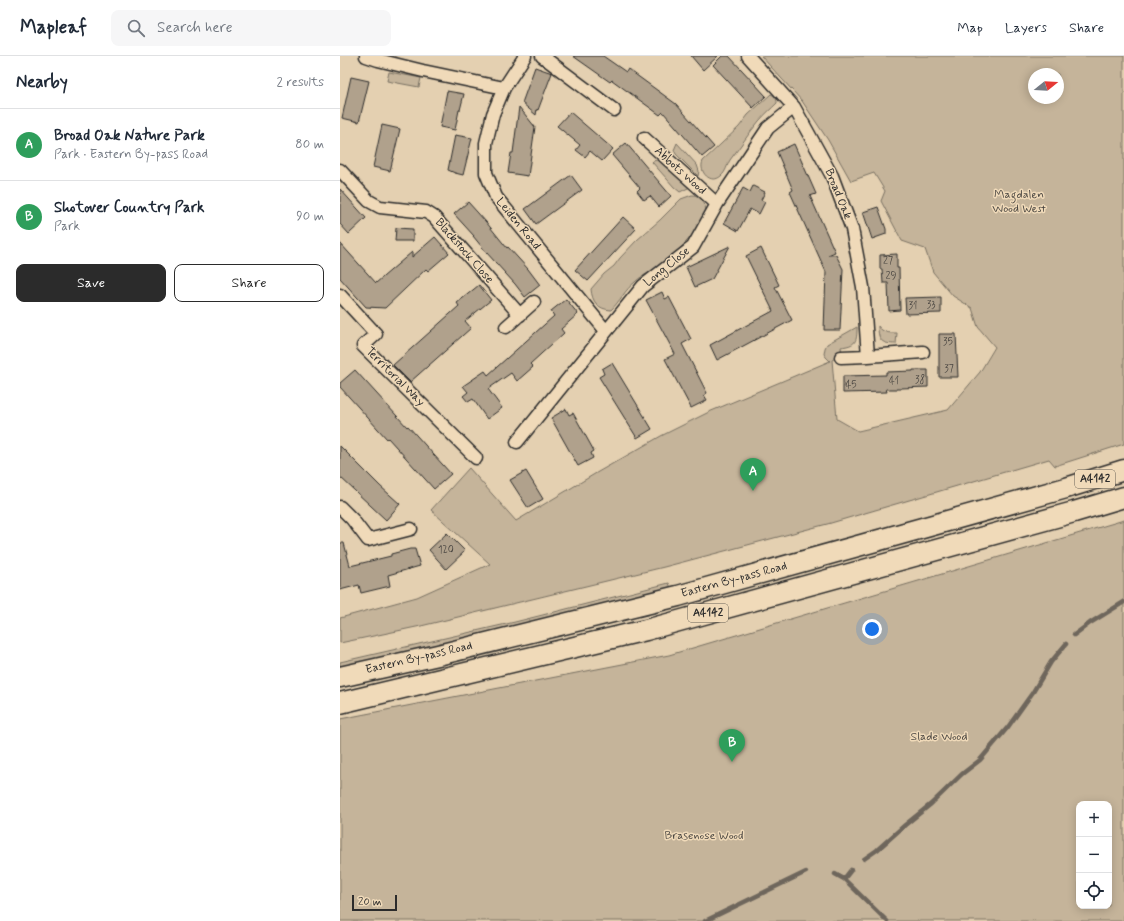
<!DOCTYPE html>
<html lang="en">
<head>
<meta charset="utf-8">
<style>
  body { margin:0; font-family:Mynerve,sans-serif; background:#f6f6f7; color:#1f2937 }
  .controls { position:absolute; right:12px; bottom:12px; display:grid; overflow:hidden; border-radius:8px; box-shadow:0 2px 10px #0003 }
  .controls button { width:36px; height:36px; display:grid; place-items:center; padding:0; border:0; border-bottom:1px solid #e0e1e3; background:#fff; color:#1f2937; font:20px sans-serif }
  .compass { position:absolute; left:688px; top:12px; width:36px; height:36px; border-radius:50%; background:#fff; box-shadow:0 2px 10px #0003; rotate:72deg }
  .scale { position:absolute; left:12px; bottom:10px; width:45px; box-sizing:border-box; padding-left:4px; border:2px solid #2b2b2b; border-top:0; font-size:11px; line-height:14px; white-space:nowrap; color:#2b2b2b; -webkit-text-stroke:3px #f0dab9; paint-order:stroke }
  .you { position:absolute; left:532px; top:573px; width:14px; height:14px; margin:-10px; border:3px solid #fff; border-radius:50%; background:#1a73e8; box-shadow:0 0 0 6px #1a73e833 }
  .badge { display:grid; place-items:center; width:26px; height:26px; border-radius:50%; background:#2b2b2b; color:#fff; font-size:13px; font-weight:700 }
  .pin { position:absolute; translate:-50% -33px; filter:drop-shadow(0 1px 2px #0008) }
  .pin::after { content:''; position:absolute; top:21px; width:14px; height:12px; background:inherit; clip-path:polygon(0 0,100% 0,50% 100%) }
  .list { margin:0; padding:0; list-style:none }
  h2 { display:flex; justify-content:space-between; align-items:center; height:52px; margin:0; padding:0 16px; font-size:17px }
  h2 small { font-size:13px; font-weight:400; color:#747a83 }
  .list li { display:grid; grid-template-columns:26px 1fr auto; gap:12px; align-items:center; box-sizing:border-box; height:72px; padding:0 16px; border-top:1px solid #e0e1e3 }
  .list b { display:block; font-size:15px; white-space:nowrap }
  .list p { margin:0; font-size:13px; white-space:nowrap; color:#747a83 }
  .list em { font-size:13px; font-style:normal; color:#747a83 }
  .actions { display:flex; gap:8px; padding:12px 16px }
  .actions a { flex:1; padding:9px 0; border:1px solid #2b2b2b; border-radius:8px; text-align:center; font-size:14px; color:#2b2b2b }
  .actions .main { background:#2b2b2b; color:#fff }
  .icon { flex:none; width:22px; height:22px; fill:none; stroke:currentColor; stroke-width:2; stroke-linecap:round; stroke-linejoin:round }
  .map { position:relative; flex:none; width:784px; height:865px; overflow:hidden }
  header { display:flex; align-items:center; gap:24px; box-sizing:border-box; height:56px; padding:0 20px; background:#fff; border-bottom:1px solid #e0e1e3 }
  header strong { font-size:19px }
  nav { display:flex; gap:22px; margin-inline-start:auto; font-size:14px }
  .search { width:280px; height:36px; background:#f6f6f7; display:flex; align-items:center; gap:10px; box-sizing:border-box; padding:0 14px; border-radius:8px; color:#747a83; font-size:15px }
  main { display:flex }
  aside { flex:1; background:#fff }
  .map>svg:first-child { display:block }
  .green { fill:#c5b49a; stroke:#787062; fill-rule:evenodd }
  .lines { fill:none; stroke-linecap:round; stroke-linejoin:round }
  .stream { stroke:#6e665b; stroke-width:4.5 }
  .building { fill:#b0a18c; stroke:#2b2b2b }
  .minor-casing { stroke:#2b2b2b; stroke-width:15 }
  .trunk-casing { stroke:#2b2b2b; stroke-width:23 }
  .minor { stroke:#f0dab9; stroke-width:12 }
  .trunk { stroke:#f0dab9; stroke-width:20 }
  .labels { text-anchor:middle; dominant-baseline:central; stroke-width:3; stroke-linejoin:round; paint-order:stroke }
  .number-label { font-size:10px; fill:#4c4843 }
  .shield { fill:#f0dab9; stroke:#666056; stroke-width:1 }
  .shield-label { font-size:11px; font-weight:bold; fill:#2b2b2b }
  .street-label { font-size:12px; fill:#2b2b2b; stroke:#f0dab9 }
  .park-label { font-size:12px; fill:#4a4641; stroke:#f0dab9 }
</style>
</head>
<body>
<header>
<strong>Mapleaf</strong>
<div class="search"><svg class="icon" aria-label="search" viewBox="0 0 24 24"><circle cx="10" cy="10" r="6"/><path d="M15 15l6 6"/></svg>Search here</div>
<nav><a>Map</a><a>Layers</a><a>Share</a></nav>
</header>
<main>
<aside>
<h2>Nearby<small>2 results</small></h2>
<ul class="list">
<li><span class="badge" style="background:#2e9e5b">A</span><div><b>Broad Oak Nature Park</b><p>Park · Eastern By-pass Road</p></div><em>80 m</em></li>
<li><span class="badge" style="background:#2e9e5b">B</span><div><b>Shotover Country Park</b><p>Park</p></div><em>90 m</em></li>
</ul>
<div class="actions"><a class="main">Save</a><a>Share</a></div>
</aside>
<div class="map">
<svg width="784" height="865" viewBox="0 0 784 865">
  <rect width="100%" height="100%" fill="#e4d0b1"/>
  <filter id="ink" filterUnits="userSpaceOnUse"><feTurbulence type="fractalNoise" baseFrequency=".025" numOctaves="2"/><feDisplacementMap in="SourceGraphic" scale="8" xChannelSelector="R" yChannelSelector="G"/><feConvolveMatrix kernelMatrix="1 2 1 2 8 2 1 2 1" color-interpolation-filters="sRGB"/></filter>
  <g filter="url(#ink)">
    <path class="green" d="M421,0H784V388L715,410L709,403L491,467L324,511L81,570L0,587V562L77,541L150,508L91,454L129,412L176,465L258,416L321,380L369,356L490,305L486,301L484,298L485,292L487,288L517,271C517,286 516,289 501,291L502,298L492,304L497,363L518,375L608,354L640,316L655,291L638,271L632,252L613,240L593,216L585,193L562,185L541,145L545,135L534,117L511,125L488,84L462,45ZM694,18H718V42H694Z
      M49,16L81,22L79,31L47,25Z
      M431,38C435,40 437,43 437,47C431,53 425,58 419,65C409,77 400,91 390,104C387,109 386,116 381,120C371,129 358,116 363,105L399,71L408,59Z
      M337,87L357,109L359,115L358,120L336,98L334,94Z
      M321,103L350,131L340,136L334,131L312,106L313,105Z
      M352,139C358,139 363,143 365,150C367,156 363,161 360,167C351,183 339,194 325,205C321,208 317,212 313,215C306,218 300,221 295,226C285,234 280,245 271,254C258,253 252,246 251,233L264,218L274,210L280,202L297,184L320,164L341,143Z
      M538,270C543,277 549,277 557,277L556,288C542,288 538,285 538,270Z
      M784,464V865H0V663L329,599ZM739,748H769V850H739Z
      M329,527L331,532L118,585L0,612V606L175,566Z"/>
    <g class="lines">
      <path class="stream" d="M734,579L750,567L784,546
        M524,803L537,794L565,769L591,748L622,718L640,704L668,671L693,636L711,606L726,588
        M495,818L504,823L547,865
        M504,823L511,814
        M365,865L466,816"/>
    </g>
    <path class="building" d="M233,0H263L286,16L288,13L336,48L374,91L362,101L323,56L320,59L272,24L270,26Z
      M351,0H378L363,14Z
      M382,0H389L426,40L413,52L373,9Z
      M195,11L212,17L198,54L197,53L196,59L182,47Z
      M11,21L29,25L19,66L2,62Z
      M107,35L124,38L120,54H119L115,74L100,71Z
      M179,51L195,71L188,120L168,117L171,97H173Z
      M230,56L273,93L262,105L250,95L245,101L236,94L240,89L217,70Z
      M42,69L60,73L50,115L33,111Z
      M115,79L132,82L123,119L115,117L108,114Z
      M286,87L331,140L319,151L310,140L304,144L297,135L300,132L272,99Z
      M454,88L476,138L470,140L495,196L488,199H496L503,213L500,274H484L486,216L450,136L453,134L437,96Z
      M231,119L242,134L196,168L185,153Z
      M413,130L425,136L421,144L425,146L419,158L410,153L398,175L384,167L403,132L410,136Z
      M0,133L26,162L9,178L0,168Z
      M128,146L146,166L167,192L168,191L188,213L200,229L185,241L175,228L146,196L133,180H134L114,158Z
      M538,151L546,173V178L532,183L523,156Z
      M283,161L296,173L248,225L235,214Z
      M56,172L73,173V185H55Z
      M95,181L109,197L88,215L86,213L45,252L26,251L0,222V187L36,227L72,196V201Z
      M390,190L372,223L355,231L346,211Z
      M421,192L439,229L435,231L452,264L377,304L370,289L433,255L406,200Z
      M557,198V212H559L560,254L549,255L548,227H543L542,213H540V199Z
      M139,229L151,244L125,265L131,272L70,326L53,309L119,250L117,247Z
      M322,236L325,243L329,241L351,283L342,288L367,337L364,339L367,344L351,352L325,303L335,298L306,244Z
      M601,241V257L566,258L565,242Z
      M226,243L238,258L221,273L224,277L190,308L193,311L177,325L171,317L148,333L162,352L147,363L133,343L128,346L123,340L128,336L123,330L145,315L148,319L214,260L211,255Z
      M599,278H616L618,321H599Z
      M272,307L312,373L297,382L259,321L264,318L262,313Z
      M15,314L67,371L68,370L111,418L94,433L48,382L47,383L0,331V327Z
      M573,314H588V331L561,332V333H546L547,336L503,337V320L546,319V316L573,315Z
      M226,353L229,359L233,357L254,395L251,397L253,402L238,410L211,362Z
      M0,390L40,430L60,448L46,464L0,421Z
      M186,415L203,443L188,452L170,424Z
      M107,477L125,495L106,513L89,494Z
      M0,487H4L10,510L51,500V498L70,493H75L80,510L48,519L50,530L21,537L19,529L0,534Z"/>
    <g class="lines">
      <defs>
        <path id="minor" d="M26,0L38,4L83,15L164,32
          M185,0L164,32L153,58L146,87V117L156,141L266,275
          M202,0L274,54
          M408,0L454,51L492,120L512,173L523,231L528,300
          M304,82L377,148
          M0,114L29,145L40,151L86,156L94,161L180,259
          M0,239L36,278L23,290L136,402
          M166,271L194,246
          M501,301L528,300L583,296
          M177,386L303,230L353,191L377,148L428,72L454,51
          M0,451L12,463L28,484L71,473"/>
        <path id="trunk" d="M0,621L98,599L338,540L726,432L784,414
          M0,647L306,574L734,456L784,441"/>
      </defs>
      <use href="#minor" class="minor-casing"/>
      <use href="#trunk" class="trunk-casing"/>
      <use href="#minor" class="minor"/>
      <use href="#trunk" class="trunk"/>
    </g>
  </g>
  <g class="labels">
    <g class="number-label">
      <text x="548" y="205">27</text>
      <text x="551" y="220">29</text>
      <text x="591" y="249">33</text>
      <text x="573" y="250">31</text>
      <text x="608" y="286">35</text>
      <text x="609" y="313">37</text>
      <text x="580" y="324">38</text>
      <text x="554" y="325">41</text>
      <text x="511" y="329">45</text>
      <text x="106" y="494">120</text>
    </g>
    <g class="shield">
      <rect x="735" y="414" width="40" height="18" rx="3"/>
      <rect x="348" y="548" width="40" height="18" rx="3"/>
    </g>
    <g class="shield-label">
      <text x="755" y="423">A4142</text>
      <text x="368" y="557">A4142</text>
    </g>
    <g class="street-label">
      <text transform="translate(340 115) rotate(42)">Abbots Wood</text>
      <text transform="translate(498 138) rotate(68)">Broad Oak</text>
      <text transform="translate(178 168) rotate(51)">Leiden Road</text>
      <text transform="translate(124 195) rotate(49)">Blackstock Close</text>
      <text transform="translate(327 211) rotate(-39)">Long Close</text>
      <text transform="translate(55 321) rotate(45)">Territorial Way</text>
      <text transform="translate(394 524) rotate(-15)">Eastern By-pass Road</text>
      <text transform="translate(79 602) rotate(-13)">Eastern By-pass Road</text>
    </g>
    <g class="park-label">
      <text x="679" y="139">Magdalen<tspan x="679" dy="14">Wood West</tspan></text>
      <text x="599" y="681">Slade Wood</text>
      <text x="364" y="780">Brasenose Wood</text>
    </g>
  </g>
</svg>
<div class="controls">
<button>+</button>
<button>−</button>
<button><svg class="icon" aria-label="locate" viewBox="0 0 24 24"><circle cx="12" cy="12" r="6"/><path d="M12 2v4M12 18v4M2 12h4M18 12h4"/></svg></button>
</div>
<svg class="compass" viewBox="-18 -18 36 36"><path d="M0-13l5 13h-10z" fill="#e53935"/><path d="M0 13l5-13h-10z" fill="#747a83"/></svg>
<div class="scale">20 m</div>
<div class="you"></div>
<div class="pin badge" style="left:413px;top:435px;background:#2e9e5b">A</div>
<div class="pin badge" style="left:392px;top:706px;background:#2e9e5b">B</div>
</div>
</main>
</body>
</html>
